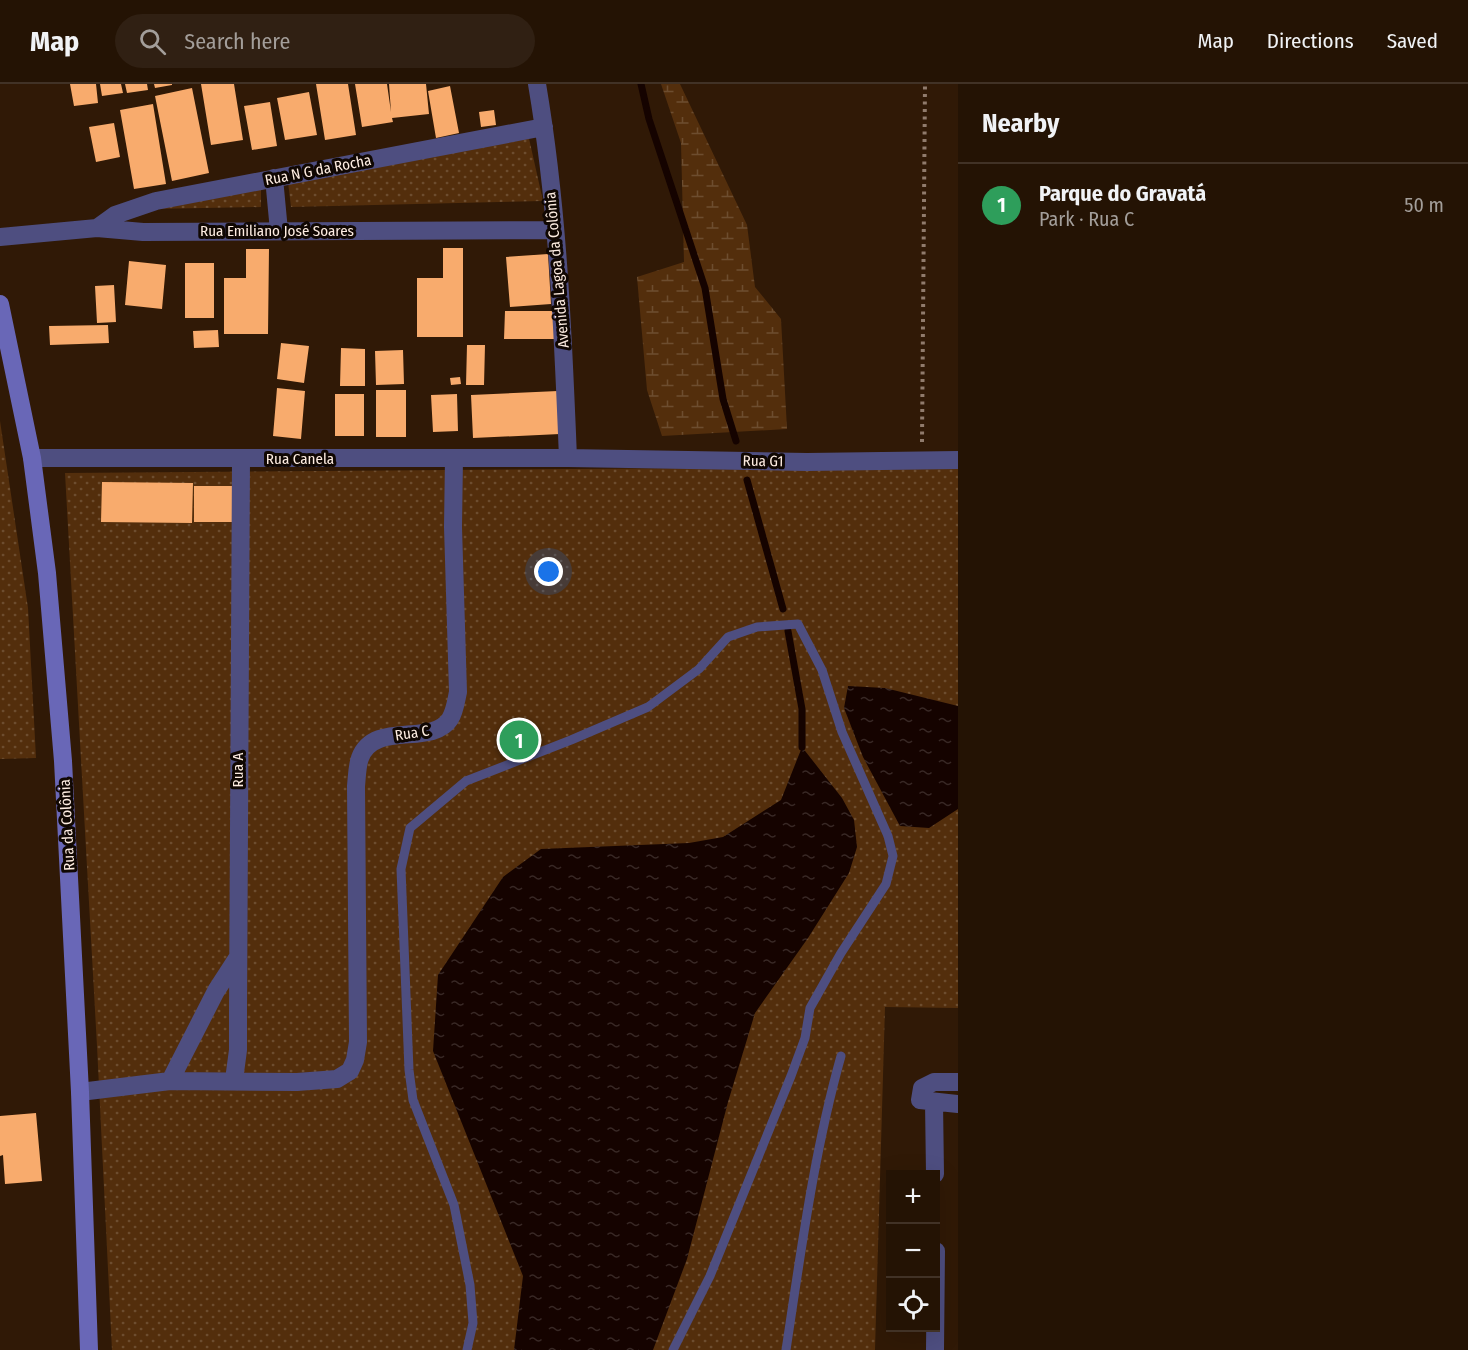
<!DOCTYPE html>
<html lang="en">
<head>
<meta charset="utf-8">
<style>
  body { margin:0; font-family:"Fira Sans Condensed",sans-serif; background:#302013; color:#f1f3f6 }
  .controls { position:absolute; right:18px; bottom:18px; display:grid; overflow:hidden; border-radius:0px; box-shadow:0 6px 24px #0002 }
  .controls button { width:54px; height:54px; display:grid; place-items:center; padding:0; border:0; border-bottom:2px solid #413226; background:#241304; color:#f1f3f6; font:30px sans-serif }
  .you { position:absolute; left:549px; top:488px; width:21px; height:21px; margin:-15px; border:4px solid #fff; border-radius:50%; background:#1a73e8; box-shadow:0 0 0 9px #1a73e833 }
  .badge { display:grid; place-items:center; width:39px; height:39px; border-radius:50%; background:#ea580c; color:#fff; font-size:20px; font-weight:700 }
  .pin { position:absolute; translate:-50% -50%; border:3px solid #fff; box-shadow:0 2px 6px #0006 }
  .list { margin:0; padding:0; list-style:none }
  h2 { display:flex; justify-content:space-between; align-items:center; height:78px; margin:0; padding:0 24px; font-size:26px }
  h2 small { font-size:20px; font-weight:400; color:#a39e9a }
  .list li { display:grid; grid-template-columns:39px 1fr auto; gap:18px; align-items:center; box-sizing:border-box; height:84px; padding:0 24px; border-top:2px solid #413226 }
  .list b { display:block; font-size:22px; white-space:nowrap }
  .list p { margin:0; font-size:20px; white-space:nowrap; color:#a39e9a }
  .list em { font-size:20px; font-style:normal; color:#a39e9a }
  .icon { flex:none; width:33px; height:33px; fill:none; stroke:currentColor; stroke-width:2; stroke-linecap:round; stroke-linejoin:round }
  .map { position:relative; flex:none; width:958px; height:1266px; overflow:hidden }
  header { display:flex; align-items:center; gap:36px; box-sizing:border-box; height:84px; padding:0 30px; background:#241304; border-bottom:2px solid #413226 }
  header strong { font-size:28px }
  nav { display:flex; gap:33px; margin-inline-start:auto; font-size:21px }
  .search { width:420px; height:54px; background:#302013; display:flex; align-items:center; gap:15px; box-sizing:border-box; padding:0 21px; border-radius:33px; color:#a39e9a; font-size:22px }
  main { display:flex }
  aside { flex:1; background:#241304 }
  .map>svg:first-child { display:block }
  .green { fill:url(#green-dots) }
  .wetland { fill:url(#wetland-marsh) }
  .water { fill:url(#water-ripples) }
  .lines { fill:none; stroke-linecap:round; stroke-linejoin:round }
  .stream { stroke:#150300; stroke-width:7 }
  .building { fill:#f8ab6d }
  .path { stroke:#907b6c; stroke-width:4; stroke-dasharray:3 4.5; stroke-linecap:butt }
  .service { stroke:#4e4e80; stroke-width:9 }
  .minor { stroke:#4e4e80; stroke-width:18 }
  .secondary { stroke:#6967b7; stroke-width:18 }
  .labels { text-anchor:middle; dominant-baseline:central; stroke-width:6; stroke-linejoin:round; paint-order:stroke }
  .street-label { font-size:15px; fill:#feede2; stroke:#100702 }
</style>
</head>
<body>
<header>
<strong>Map</strong>
<div class="search"><svg class="icon" aria-label="search" viewBox="0 0 24 24"><circle cx="10" cy="10" r="6"/><path d="M15 15l6 6"/></svg>Search here</div>
<nav><a>Map</a><a>Directions</a><a>Saved</a></nav>
</header>
<main>
<div class="map">
<svg width="958" height="1266" viewBox="0 0 958 1266">
  <defs>
    <pattern id="green-dots" width="8" height="8" patternUnits="userSpaceOnUse" patternTransform="scale(1.5)"><rect width="8" height="8" fill="#532e0c"/><path d="M2 2h.1M6 6h.1" fill="none" stroke="#6d4d2f" stroke-width="1.8" stroke-linecap="round"/></pattern>
    <pattern id="wetland-marsh" width="20" height="14" patternUnits="userSpaceOnUse" patternTransform="scale(1.5)"><rect width="20" height="14" fill="#532e0c"/><path d="M1 5h8M5 5V1M11 12h8M15 12V8" fill="none" stroke="#6d4d2f"/></pattern>
    <pattern id="water-ripples" width="26" height="14" patternUnits="userSpaceOnUse" patternTransform="scale(1.5)"><rect width="26" height="14" fill="#150300"/><path d="M2 4q2-2 4 0t4 0M15 11q2-2 4 0t4 0" fill="none" stroke="#382825"/></pattern>
  </defs>
  <rect width="100%" height="100%" fill="#301906"/>
  <path class="green" d="M528,50L543,117L291,123L288,98Z
    M261,102V123L150,125Z
    M0,337L28,524L36,674L0,675Z
    M958,382V924L885,923L875,1266H112L97,962L65,389Z"/>
  <path class="wetland" d="M661,0H680L747,141L755,203L781,235L787,345L662,352L647,306L637,193L684,178L681,59Z"/>
  <path class="water" d="M848,602L885,604L958,622V725L929,744L900,742L863,673L844,624Z
    M802,663L842,714L854,736L857,763L849,789L808,854L755,929L728,1018L687,1175L653,1266H514L523,1192L433,967L438,891L503,793L541,765L689,759L723,753L781,716Z"/>
  <g class="lines">
    <path class="stream" d="M641,0L649,35L705,204L723,315L736,357
      M747,396L783,525
      M788,547L802,625V663"/>
  </g>
  <path class="building" d="M70,0H96L98,19L74,22Z
    M100,0H121L123,9L102,12Z
    M125,0H147L148,6L127,9Z
    M154,0H172V1L155,4Z
    M201,0H234L243,56L211,61Z
    M316,0H348L356,51L325,56Z
    M355,0H387L391,28L389,0H426L429,30L392,34L393,38L362,43Z
    M450,2L459,49L436,54L428,7Z
    M192,4L209,89L172,97L155,12Z
    M309,8L317,51L285,56L277,14Z
    M270,18L277,62L252,66L244,22Z
    M153,20L166,100L134,105L120,26Z
    M494,26L496,41L481,43L479,28Z
    M114,39L120,73L96,78L89,43Z
    M443,164H463V253H417V194H443Z
    M246,165H269L268,250H224V194H246Z
    M548,170L551,220L510,223L506,173Z
    M129,177L166,181L162,225L125,221Z
    M185,179H214V234H185Z
    M114,201L116,238L97,239L95,202Z
    M505,227H554V255H504Z
    M108,241L109,259L50,261L49,242Z
    M218,246L219,263L194,264L193,247Z
    M281,259L309,262L304,299L277,295Z
    M467,261H485L484,301H466Z
    M341,264L365,265V302H340Z
    M403,266L404,300L376,301L375,267Z
    M460,293L461,300L451,301L450,294Z
    M277,304L305,307L301,355L273,352Z
    M376,306H406V353H376Z
    M558,307L560,350L473,354L471,311Z
    M335,310H364V352H335Z
    M457,310L458,347L433,348L431,311Z
    M102,398L193,399L192,439L101,438Z
    M194,402H237L236,438H194Z
    M36,1029L42,1097L5,1100L3,1071L0,1072V1032Z"/>
  <g class="lines">
    <path class="path" d="M922,358L925,0"/>
    <path class="service" d="M467,1266L473,1239L470,1201L454,1121L413,1016L409,986L401,785L410,744L466,697L571,656L648,623L699,585L728,553L757,543L798,540L822,586L842,648L888,752L893,772L886,800L841,869L810,924L805,954L791,992L710,1192L673,1266
      M786,1266C801,1167 814,1068 841,972"/>
    <path class="minor" d="M537,0C558,123 563,249 568,374
      M274,94L279,147
      M97,144L115,131L156,117L544,43
      M0,153L97,144L143,148L555,146
      M32,374H568L807,378L958,376
      M234,996L238,966V928L241,375
      M170,997L216,907L238,873
      M958,998H934L922,1004L920,1016L958,1020
      M80,1008L170,997L297,998L337,995L350,987L355,976L358,958L356,702C357,693 357,682 360,674C374,636 432,663 450,635C455,627 456,617 458,608L453,443L454,374
      M934,1018L935,1090
      M935,1266L936,1167"/>
    <path class="secondary" d="M0,220L32,374L47,489L63,677L80,1008L89,1266"/>
  </g>
  <g class="labels">
    <g class="street-label">
      <text transform="translate(318 86) rotate(-11)">Rua N G da Rocha</text>
      <text x="277" y="147">Rua Emiliano José Soares</text>
      <text transform="translate(557 186) rotate(-95)">Avenida Lagoa da Colônia</text>
      <text x="300" y="375">Rua Canela</text>
      <text transform="translate(763 377) rotate(1)">Rua G1</text>
      <text transform="translate(412 649) rotate(-9)">Rua C</text>
      <text transform="translate(238 686) rotate(-90)">Rua A</text>
      <text transform="translate(67 741) rotate(-93)">Rua da Colônia</text>
    </g>
  </g>
</svg>
<div class="controls">
<button>+</button>
<button>−</button>
<button><svg class="icon" aria-label="locate" viewBox="0 0 24 24"><circle cx="12" cy="12" r="6"/><path d="M12 2v4M12 18v4M2 12h4M18 12h4"/></svg></button>
</div>
<div class="you"></div>
<div class="pin badge" style="left:519px;top:656px;background:#2e9e5b">1</div>
</div>
<aside>
<h2>Nearby<small></small></h2>
<ul class="list">
<li><span class="badge" style="background:#2e9e5b">1</span><div><b>Parque do Gravatá</b><p>Park · Rua C</p></div><em>50 m</em></li>
</ul>
</aside>
</main>
</body>
</html>
